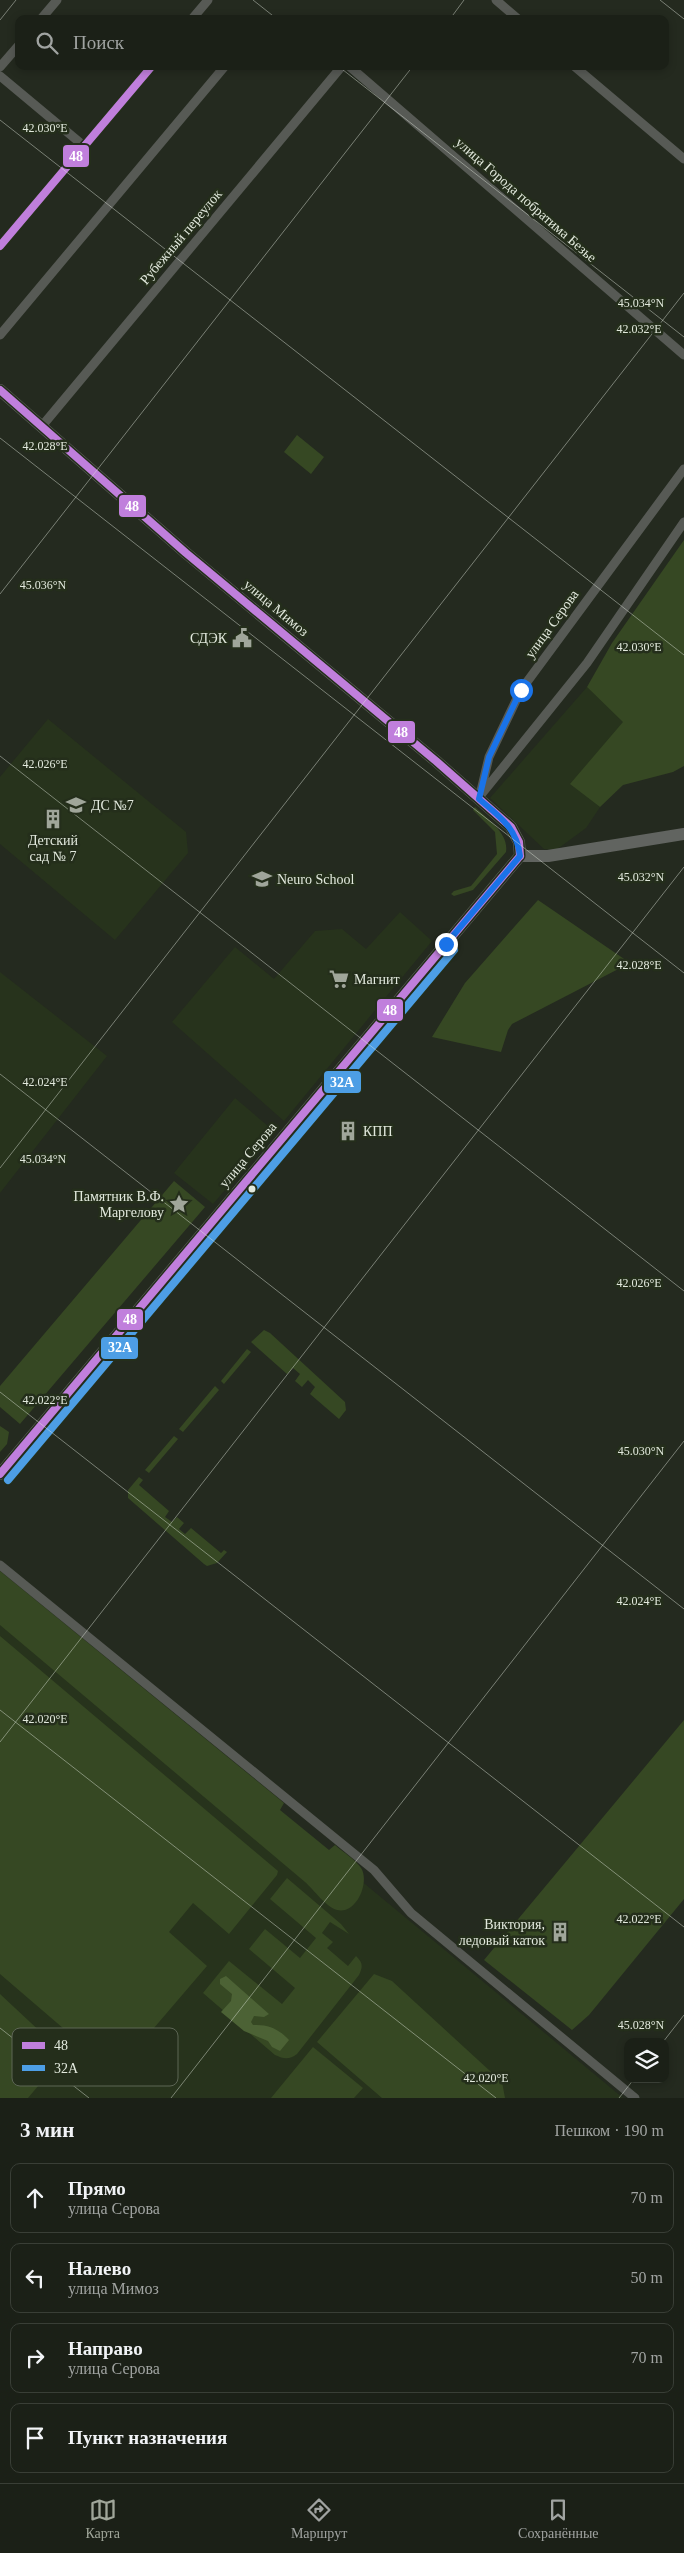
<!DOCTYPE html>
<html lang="ru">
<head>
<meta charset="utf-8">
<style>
  body { margin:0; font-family:Georgia,serif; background:#242820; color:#f1f3f6 }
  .controls { position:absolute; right:15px; bottom:15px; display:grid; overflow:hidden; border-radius:10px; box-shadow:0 2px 8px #0003 }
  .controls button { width:45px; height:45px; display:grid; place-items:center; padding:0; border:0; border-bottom:1px solid #393e36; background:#1b2017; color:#f1f3f6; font:25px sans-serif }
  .stop { position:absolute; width:15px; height:15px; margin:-11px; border:4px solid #1a73e8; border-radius:50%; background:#fff }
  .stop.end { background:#1a73e8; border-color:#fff; box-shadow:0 1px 5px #0008 }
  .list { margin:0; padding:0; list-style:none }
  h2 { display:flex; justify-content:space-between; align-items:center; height:65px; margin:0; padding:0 20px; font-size:21px }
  h2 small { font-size:16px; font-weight:400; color:#a0a3a1 }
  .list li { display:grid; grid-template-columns:32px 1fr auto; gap:15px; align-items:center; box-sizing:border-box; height:70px; margin:0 10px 10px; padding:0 10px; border:1px solid #393e36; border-radius:10px }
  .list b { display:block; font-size:19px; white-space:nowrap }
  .list p { margin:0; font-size:16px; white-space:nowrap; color:#a0a3a1 }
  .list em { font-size:16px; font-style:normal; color:#a0a3a1 }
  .icon { flex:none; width:28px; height:28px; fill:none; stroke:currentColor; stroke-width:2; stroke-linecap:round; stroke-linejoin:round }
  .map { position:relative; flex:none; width:684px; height:2098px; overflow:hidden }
  .search { position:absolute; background:#1b2017; box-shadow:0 2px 8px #0003; left:15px; right:15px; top:15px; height:55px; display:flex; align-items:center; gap:12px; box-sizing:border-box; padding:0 18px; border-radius:10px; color:#a0a3a1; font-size:19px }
  .sheet { height:385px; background:#1b2017 }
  nav { display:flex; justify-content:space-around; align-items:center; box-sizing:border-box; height:70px; border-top:1px solid #393e36; background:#1b2017; font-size:14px; color:#a0a3a1 }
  nav a { display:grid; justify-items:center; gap:2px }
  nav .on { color:#a0a69a }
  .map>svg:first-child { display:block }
  .built { fill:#27331c }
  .green { fill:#364823 }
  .forest { fill:#4c6235 }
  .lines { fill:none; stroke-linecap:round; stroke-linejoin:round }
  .street { stroke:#575a55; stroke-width:9 }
  .secondary { stroke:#616460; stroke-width:12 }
  .bus-1-casing { stroke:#242e1b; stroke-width:11 }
  .bus-2-casing { stroke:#242e1b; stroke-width:11 }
  .bus-1 { stroke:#c07fdc; stroke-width:8 }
  .bus-2 { stroke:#4d9ee5; stroke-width:8 }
  .route { stroke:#1a73e8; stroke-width:6 }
  .ticks { fill:none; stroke:#e2e9dd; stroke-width:1; stroke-opacity:0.45 }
  .bus-dot { fill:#e2e9dd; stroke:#242e1b; stroke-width:2 }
  .labels { text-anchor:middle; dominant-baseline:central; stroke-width:5; stroke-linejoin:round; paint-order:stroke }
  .street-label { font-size:14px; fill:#e2e9dd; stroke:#242e1b }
  .poi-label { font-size:14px; fill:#e2e9dd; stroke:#242e1b; text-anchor:start }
  .key { fill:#242e1b; stroke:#5d6655; stroke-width:1 }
  .key-label { font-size:14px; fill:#e2e9dd }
  .ticks-label { font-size:12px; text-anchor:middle; fill:#e2e9dd; stroke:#242e1b; stroke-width:5; stroke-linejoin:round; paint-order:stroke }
  .line-badge { stroke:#242e1b; stroke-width:2 }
  .badge-label { font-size:14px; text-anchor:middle; font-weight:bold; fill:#fff }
</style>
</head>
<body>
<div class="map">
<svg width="684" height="2098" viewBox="0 0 684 2098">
  <rect width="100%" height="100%" fill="#242a1f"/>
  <path class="built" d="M587,687L624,722L571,784L600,807L586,828L556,850L544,849L490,798Z
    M48,719L186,832L188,853L115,940L0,844V777Z
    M400,912L432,941L284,1121L172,1022L235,947L274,979L315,931L342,929L366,949Z
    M0,972L107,1056L0,1193Z
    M235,1098L275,1132L213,1204L174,1173Z
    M0,1583L463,1965L623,2098H0Z"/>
  <path class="green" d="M297,435L324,457L311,474L284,452Z
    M684,540V766L673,772L623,785L600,807L570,784L623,722L587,687L612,643Z
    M475,807C488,820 509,833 506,852L473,890L454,896L451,894L454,891L471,886L497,854L495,832L473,810Z
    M538,900L630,963L512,1024L508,1030L501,1052L432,1037L465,983Z
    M174,1181L205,1207L20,1424L0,1407V1386Z
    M264,1330L270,1333L345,1402L346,1410L339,1419L310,1394L315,1387L308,1380L302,1387L295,1381L300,1374L293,1368L287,1374L251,1342Z
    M247,1349L251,1352L224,1384L221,1381Z
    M215,1386L219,1390L183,1432L179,1429Z
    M0,1426L9,1432L7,1444L0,1452Z
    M174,1436L178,1439L149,1473L145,1470Z
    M139,1477L143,1480L139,1485L169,1511L165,1517L172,1522L177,1517L184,1523L179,1529L185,1534L191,1528L221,1553L224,1550L227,1552L217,1563L207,1566L204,1564L128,1498V1490Z
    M0,1571L284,1803L280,1810L329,1850L335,1845C343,1852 356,1860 361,1868C370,1881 357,1915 337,1910C326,1907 314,1890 305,1882L0,1625Z
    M0,1636L278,1871L277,1875L229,1934L193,1903L169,1932L207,1966L118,2070H113L131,2032L124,2029L106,2065L0,1974Z
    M684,1720V1899L589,2015L572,2030L484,1960Z
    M287,1878L341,1924L349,1934L330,1922L322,1933L333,1942L327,1948L348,1966L356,1956C363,1963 363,1966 359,1975L297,2054C289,2060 284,2059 275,2055L203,1993L229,1961L282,2004L295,1988L249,1949L265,1929L300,1958L316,1938L270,1899Z
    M374,1974L392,1981L502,2082L505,2098H382L317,2042Z
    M0,1994L45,2036L61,2054L60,2060L28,2098H0Z
    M313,2047L363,2088L354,2098H271Z"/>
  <path class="forest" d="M226,1976L269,2014L264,2017L254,2016L251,2022L253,2025C268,2024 279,2029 289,2040L280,2051L272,2047L268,2041L244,2031L221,2012L231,2001L232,1994L220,1984V1979Z"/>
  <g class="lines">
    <path class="street" d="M496,0L518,19
      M41,19L57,0
      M192,19L208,0
      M349,66L684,355
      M574,66L684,159
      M0,67L19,45
      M0,76L84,146
      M0,246L152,66
      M0,335L225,66
      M42,426L342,66
      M480,796L587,663L684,522
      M479,799L489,757L521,690L684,469
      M0,1565L374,1870L411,1913L635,2098"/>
    <path class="secondary" d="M0,390L186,553L436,761L511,827L519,842L520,856
      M520,856H548L684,834
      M0,1474L520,856"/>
    <defs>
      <path id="bus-1" d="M0,246L152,66
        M0,390L186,553L436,761L511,827L519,842L520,856
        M0,1474L520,856"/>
      <path id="bus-2" d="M8,1480L454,950"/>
    </defs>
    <use href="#bus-1" class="bus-1-casing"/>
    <use href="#bus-2" class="bus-2-casing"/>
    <use href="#bus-1" class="bus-1"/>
    <use href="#bus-2" class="bus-2"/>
  </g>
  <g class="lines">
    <path class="route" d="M446,944L520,856C517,828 499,816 479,799L489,757L521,690"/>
  </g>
  <path class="ticks" d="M253,0L277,19M660,0L684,19M450,19L464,0M0,20L16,0M338,66L684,337M0,120L684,655M0,438L684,973M0,594L413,66M0,756L684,1291M0,1074L684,1609M0,1168L684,293M0,1392L684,1927M0,1710L496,2098M0,1742L684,867M0,2028L89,2098M663,2042L684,2015M171,2098L684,1441M619,2098L634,2079"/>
  <defs>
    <symbol id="civic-bare" viewBox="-9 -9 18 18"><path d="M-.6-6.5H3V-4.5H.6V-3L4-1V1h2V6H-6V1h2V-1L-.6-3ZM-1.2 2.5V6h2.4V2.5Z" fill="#a0a69a" stroke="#242e1b" stroke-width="2.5" paint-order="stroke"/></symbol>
    <symbol id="school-bare" viewBox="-9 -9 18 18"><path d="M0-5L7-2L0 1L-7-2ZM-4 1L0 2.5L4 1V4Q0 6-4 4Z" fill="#a0a69a" stroke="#242e1b" stroke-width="2.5" paint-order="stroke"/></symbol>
    <symbol id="building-bare" viewBox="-9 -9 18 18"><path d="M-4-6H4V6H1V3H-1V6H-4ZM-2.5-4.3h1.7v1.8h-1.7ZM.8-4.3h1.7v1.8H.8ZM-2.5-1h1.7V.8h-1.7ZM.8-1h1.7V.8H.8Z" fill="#a0a69a" stroke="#242e1b" stroke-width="2.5" paint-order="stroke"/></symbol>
    <symbol id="supermarket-bare" viewBox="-9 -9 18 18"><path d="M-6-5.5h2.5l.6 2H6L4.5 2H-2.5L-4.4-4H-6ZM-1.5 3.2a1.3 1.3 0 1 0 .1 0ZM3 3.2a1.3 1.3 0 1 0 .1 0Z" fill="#a0a69a" stroke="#242e1b" stroke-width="2.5" paint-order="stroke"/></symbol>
    <symbol id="sight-bare" viewBox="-9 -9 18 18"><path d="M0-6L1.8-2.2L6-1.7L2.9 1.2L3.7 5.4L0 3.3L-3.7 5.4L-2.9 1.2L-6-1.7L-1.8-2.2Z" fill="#a0a69a" stroke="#242e1b" stroke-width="2.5" paint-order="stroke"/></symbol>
  </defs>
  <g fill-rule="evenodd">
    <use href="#civic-bare" x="228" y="624" width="28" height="28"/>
    <use href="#school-bare" x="62" y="791" width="28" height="28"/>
    <use href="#building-bare" x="39" y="805" width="28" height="28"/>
    <use href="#school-bare" x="248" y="865" width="28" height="28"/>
    <use href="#supermarket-bare" x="325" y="965" width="28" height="28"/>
    <use href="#building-bare" x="334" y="1117" width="28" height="28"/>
    <use href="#sight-bare" x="165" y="1190" width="28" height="28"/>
    <use href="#building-bare" x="546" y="1918" width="28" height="28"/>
  </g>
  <circle class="bus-dot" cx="252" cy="1189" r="4.5"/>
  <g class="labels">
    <g class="street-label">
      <text transform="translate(526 200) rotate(41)">улица Города побратима Безье</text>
      <text transform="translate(181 237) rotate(-50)">Рубежный переулок</text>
      <text transform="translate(276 608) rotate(40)">улица Мимоз</text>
      <text transform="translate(552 624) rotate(-54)">улица Серова</text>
      <text transform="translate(248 1155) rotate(-50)">улица Серова</text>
    </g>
    <g class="poi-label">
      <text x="227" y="638" text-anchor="end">СДЭК</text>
      <text x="91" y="805">ДС №7</text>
      <text x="53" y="840" text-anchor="middle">Детский<tspan x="53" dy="16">сад № 7</tspan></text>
      <text x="277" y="879">Neuro School</text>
      <text x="354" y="979">Магнит</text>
      <text x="363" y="1131">КПП</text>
      <text x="164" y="1196" text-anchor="end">Памятник В.Ф.<tspan x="164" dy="16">Маргелову</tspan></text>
      <text x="545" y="1924" text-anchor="end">Виктория,<tspan x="545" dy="16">ледовый каток</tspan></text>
    </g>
  </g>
  <rect x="12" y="2028" width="166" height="58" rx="8" class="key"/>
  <rect x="22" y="2042" width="23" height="7" fill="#c07fdc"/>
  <rect x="22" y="2065" width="23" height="6" fill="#4d9ee5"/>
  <g class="key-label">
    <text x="54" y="2050">48</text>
    <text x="54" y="2073">32A</text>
  </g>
  <g class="ticks-label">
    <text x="45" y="132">42.030°E</text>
    <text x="641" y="307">45.034°N</text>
    <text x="639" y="333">42.032°E</text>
    <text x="45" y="450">42.028°E</text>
    <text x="43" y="589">45.036°N</text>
    <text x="639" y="651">42.030°E</text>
    <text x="45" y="768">42.026°E</text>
    <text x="641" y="881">45.032°N</text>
    <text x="639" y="969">42.028°E</text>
    <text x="45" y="1086">42.024°E</text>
    <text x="43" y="1163">45.034°N</text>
    <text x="639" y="1287">42.026°E</text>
    <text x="45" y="1404">42.022°E</text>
    <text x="641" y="1455">45.030°N</text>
    <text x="639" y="1605">42.024°E</text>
    <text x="45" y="1723">42.020°E</text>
    <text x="639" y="1923">42.022°E</text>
    <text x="641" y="2029">45.028°N</text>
    <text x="486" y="2082">42.020°E</text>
  </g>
  <g class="line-badge">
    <rect x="62" y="144" width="28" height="24" rx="5" fill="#c07fdc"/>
    <rect x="118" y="494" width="29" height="24" rx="5" fill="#c07fdc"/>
    <rect x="387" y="720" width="29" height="24" rx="5" fill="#c07fdc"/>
    <rect x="376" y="998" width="28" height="24" rx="5" fill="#c07fdc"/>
    <rect x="323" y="1070" width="39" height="24" rx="5" fill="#4d9ee5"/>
    <rect x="116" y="1308" width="28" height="23" rx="5" fill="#c07fdc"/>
    <rect x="100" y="1336" width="39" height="24" rx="5" fill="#4d9ee5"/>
  </g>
  <g class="badge-label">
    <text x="76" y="161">48</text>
    <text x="132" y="511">48</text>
    <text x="401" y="737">48</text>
    <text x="390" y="1015">48</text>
    <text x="342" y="1087">32A</text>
    <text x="130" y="1324">48</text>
    <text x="120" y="1352">32A</text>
  </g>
</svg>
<div class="controls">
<button><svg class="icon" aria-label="layers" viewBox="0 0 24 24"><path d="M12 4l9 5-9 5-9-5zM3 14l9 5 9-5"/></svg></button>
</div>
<div class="stop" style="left:521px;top:690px"></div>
<div class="stop end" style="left:446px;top:944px"></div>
<div class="search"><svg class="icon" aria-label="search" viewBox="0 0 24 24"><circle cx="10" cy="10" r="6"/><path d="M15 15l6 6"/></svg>Поиск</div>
</div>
<section class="sheet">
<h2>3 мин<small>Пешком · 190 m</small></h2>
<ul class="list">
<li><svg class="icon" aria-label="ahead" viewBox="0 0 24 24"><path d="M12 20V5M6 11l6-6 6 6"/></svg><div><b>Прямо</b><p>улица Серова</p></div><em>70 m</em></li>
<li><svg class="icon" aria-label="left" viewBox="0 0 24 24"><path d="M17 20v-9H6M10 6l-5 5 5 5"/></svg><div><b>Налево</b><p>улица Мимоз</p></div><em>50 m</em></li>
<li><svg class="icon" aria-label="right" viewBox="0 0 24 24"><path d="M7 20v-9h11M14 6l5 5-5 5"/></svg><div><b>Направо</b><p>улица Серова</p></div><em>70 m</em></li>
<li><svg class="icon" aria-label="arrive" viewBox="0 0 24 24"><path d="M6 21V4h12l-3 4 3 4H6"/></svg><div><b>Пункт назначения</b></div></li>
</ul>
</section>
<nav>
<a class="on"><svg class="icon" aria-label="map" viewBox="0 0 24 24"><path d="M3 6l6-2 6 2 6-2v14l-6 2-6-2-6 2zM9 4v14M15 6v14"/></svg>Карта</a>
<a><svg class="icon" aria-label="directions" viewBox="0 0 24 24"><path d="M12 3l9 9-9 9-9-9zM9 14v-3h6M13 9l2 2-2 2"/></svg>Маршрут</a>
<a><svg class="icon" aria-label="saved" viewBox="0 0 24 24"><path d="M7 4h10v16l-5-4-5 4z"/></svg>Сохранённые</a>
</nav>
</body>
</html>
